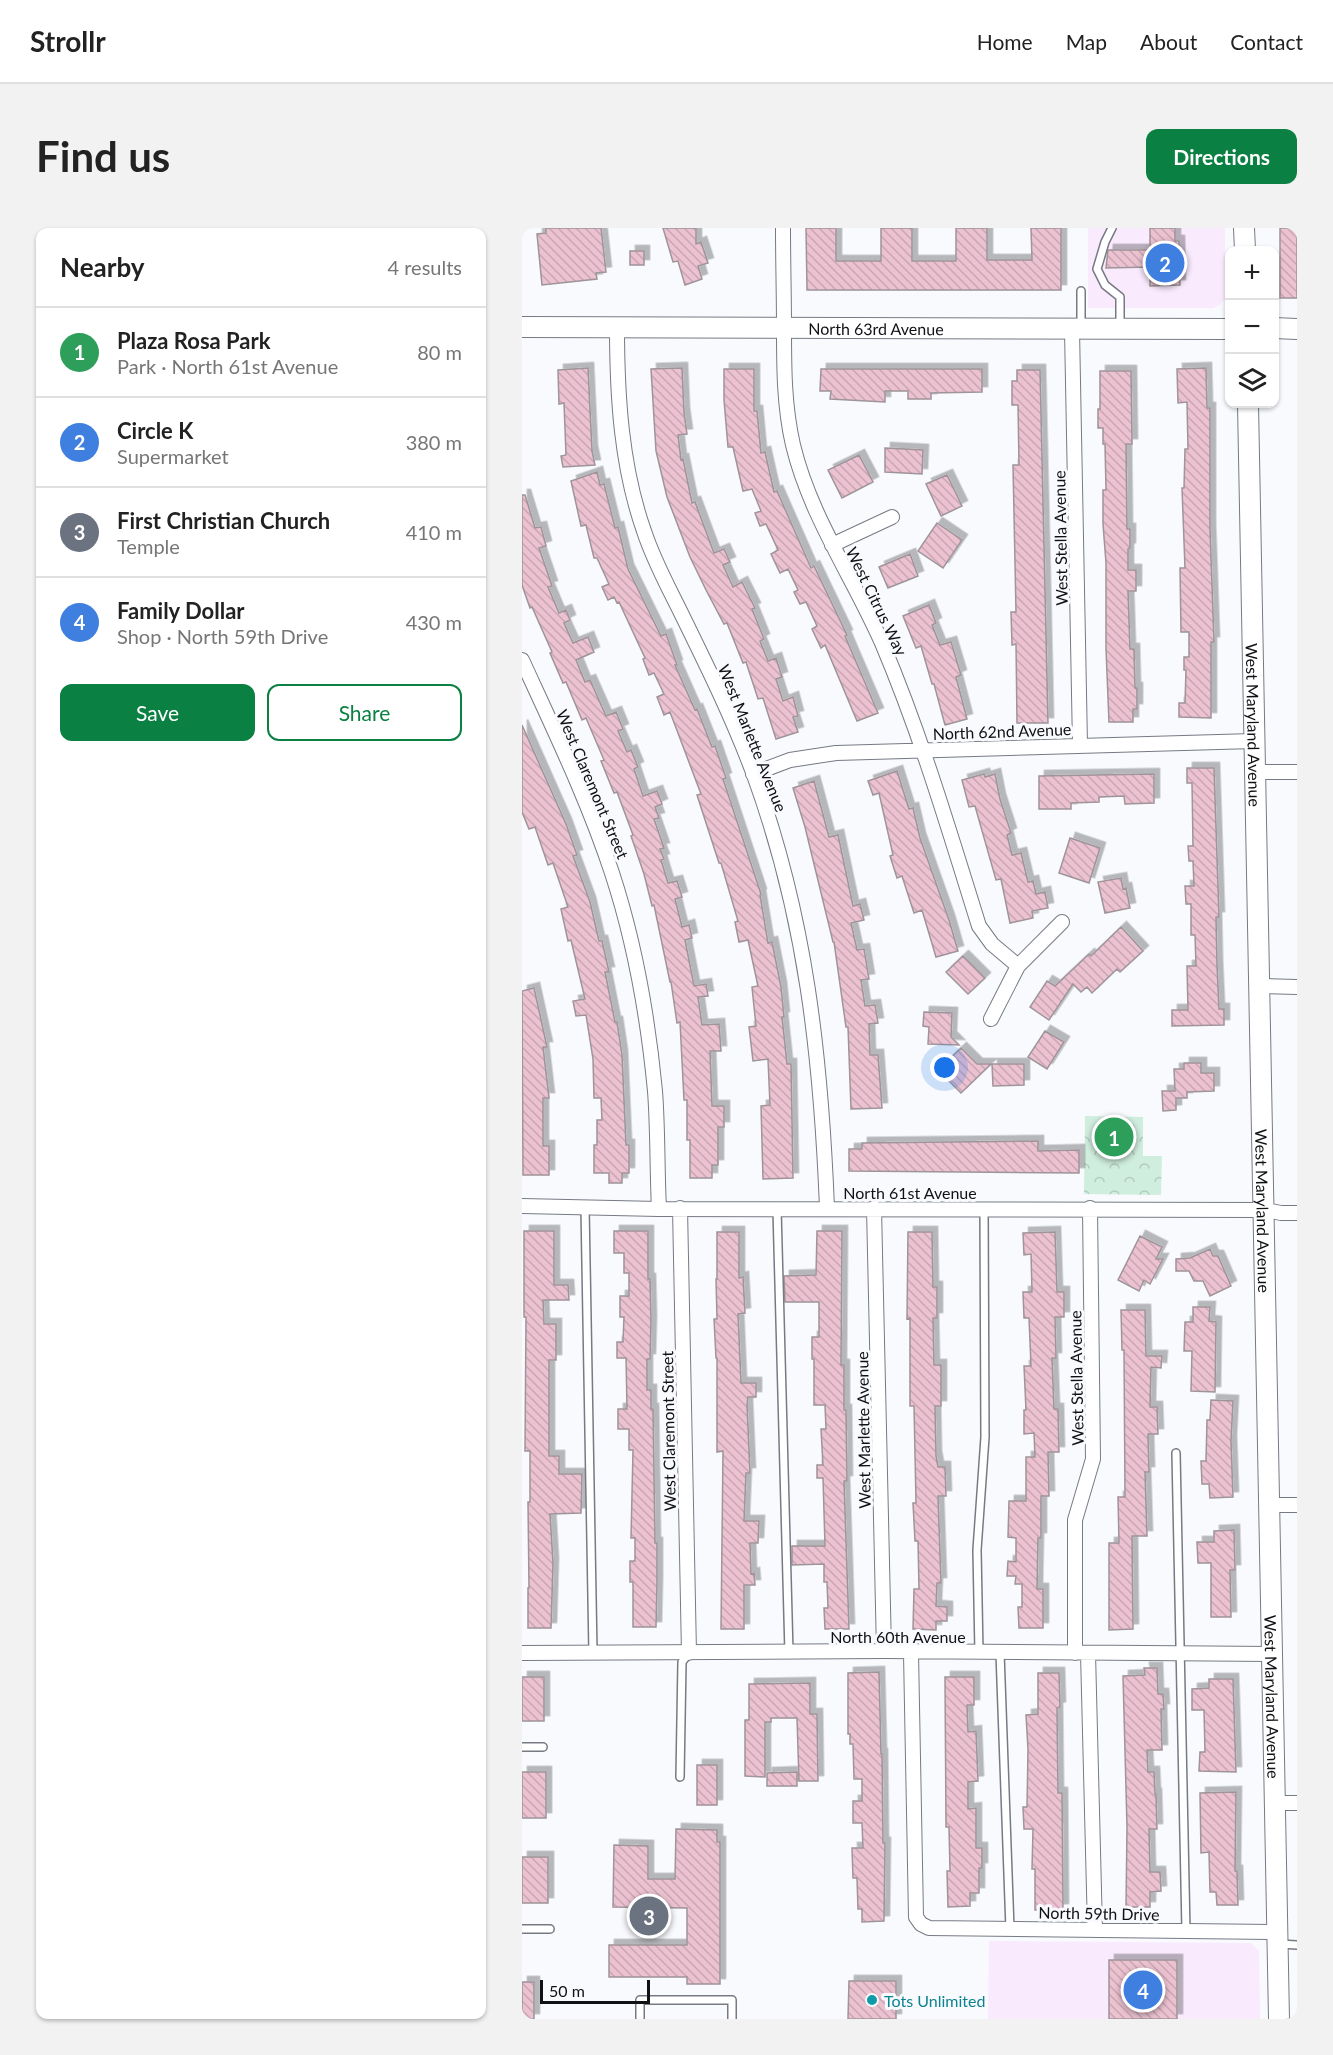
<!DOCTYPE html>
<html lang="en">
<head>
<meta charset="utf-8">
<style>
  body { margin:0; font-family:Lato,sans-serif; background:#f2f2f2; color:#222 }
  .controls { position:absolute; right:18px; top:18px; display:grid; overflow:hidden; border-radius:12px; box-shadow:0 2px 4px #0004 }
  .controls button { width:54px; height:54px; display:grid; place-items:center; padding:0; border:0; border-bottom:2px solid #e0e0e0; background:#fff; color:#222; font:30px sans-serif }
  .scale { position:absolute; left:18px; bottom:15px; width:110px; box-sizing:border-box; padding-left:6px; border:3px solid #101115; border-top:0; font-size:16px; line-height:21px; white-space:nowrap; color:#101115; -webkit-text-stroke:4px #f8fafe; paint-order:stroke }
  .you { position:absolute; left:423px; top:840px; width:21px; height:21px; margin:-15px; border:4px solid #fff; border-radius:50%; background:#1a73e8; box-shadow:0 0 0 9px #1a73e833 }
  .badge { display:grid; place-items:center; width:39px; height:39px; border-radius:50%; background:#0b8043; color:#fff; font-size:20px; font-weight:700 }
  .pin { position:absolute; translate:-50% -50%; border:3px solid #fff; box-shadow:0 2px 6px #0006 }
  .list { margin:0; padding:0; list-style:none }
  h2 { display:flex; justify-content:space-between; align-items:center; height:78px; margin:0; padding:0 24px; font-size:26px }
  h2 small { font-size:20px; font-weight:400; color:#767676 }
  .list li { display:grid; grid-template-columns:39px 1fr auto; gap:18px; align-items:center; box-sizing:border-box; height:90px; padding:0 24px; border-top:2px solid #e0e0e0 }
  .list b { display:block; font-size:22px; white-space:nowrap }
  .list p { margin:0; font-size:20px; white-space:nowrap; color:#767676 }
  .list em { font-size:20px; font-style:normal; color:#767676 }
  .actions { display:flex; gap:12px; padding:18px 24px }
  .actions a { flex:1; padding:14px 0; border:2px solid #0b8043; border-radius:12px; text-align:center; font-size:21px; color:#0b8043 }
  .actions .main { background:#0b8043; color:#fff }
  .icon { flex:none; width:33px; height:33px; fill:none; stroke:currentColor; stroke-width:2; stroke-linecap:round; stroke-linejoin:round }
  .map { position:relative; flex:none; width:775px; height:1791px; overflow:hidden; border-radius:12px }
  header { display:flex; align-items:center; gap:36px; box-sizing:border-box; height:84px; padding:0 30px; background:#fff; border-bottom:2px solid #e0e0e0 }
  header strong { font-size:28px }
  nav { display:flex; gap:33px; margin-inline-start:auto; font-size:21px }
  .intro { display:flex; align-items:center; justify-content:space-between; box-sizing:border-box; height:144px; padding:0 36px }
  h1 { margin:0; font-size:42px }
  .button { padding:15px 27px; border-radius:12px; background:#0b8043; color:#fff; font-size:21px; font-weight:700 }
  main { display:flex; gap:36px; padding:0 36px }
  aside { flex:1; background:#fff; border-radius:12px; box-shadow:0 2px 4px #0004 }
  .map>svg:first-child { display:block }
  .commercial { fill:#f9eafd }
  .park { fill:url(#park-crowns) }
  .building { fill:url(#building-back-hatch); stroke:#9f9498; stroke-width:1.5; filter:url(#shadow) }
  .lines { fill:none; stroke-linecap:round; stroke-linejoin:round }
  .lane-casing { stroke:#767a83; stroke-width:10 }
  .street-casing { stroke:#767a83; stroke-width:16 }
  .secondary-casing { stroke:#767a83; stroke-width:22 }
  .lane { stroke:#fff; stroke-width:7 }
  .street { stroke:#fff; stroke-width:14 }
  .secondary { stroke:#fff; stroke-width:20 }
  .culture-dot { fill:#0f9aa8; stroke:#f8fafe; stroke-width:2 }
  .labels { text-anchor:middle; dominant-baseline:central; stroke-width:6; stroke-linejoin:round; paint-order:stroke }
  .street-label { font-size:16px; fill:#101115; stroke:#f8fafe }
  .culture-label { font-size:16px; fill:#0d838f; stroke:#f8fafe; text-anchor:start }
</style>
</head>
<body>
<header>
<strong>Strollr</strong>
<nav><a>Home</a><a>Map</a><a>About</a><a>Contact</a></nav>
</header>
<div class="intro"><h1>Find us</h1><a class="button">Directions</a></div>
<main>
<aside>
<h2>Nearby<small>4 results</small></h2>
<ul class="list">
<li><span class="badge" style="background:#2e9e5b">1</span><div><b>Plaza Rosa Park</b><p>Park · North 61st Avenue</p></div><em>80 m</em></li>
<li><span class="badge" style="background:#3f7fe0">2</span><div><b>Circle K</b><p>Supermarket</p></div><em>380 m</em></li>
<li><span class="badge" style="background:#6b7280">3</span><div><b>First Christian Church</b><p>Temple</p></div><em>410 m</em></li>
<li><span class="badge" style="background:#3f7fe0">4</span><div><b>Family Dollar</b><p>Shop · North 59th Drive</p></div><em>430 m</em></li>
</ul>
<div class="actions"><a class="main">Save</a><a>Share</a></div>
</aside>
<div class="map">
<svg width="775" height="1791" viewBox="0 0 775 1791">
  <defs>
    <pattern id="park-crowns" width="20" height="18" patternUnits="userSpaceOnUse" patternTransform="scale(1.5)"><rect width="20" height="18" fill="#d0eede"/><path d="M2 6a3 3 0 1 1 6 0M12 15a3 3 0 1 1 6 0" fill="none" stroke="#b2cbbe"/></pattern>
    <pattern id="building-back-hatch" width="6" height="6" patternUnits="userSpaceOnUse" patternTransform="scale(1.5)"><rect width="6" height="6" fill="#ecc2d1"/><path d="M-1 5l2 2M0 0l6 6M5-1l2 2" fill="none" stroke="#c9a6b3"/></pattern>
    <filter id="shadow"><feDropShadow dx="5.5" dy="-5.5" stdDeviation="0" flood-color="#0004"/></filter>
  </defs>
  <rect width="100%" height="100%" fill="#f8fafe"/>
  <path class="commercial" d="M566,0H703V70L698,77L691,80H566Z
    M467,1713L729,1715L737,1723L738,1791H466Z"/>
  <path class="park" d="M563,888L621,889V928H640L639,967L562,966Z"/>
  <path class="building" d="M24,0H79L84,44L74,45L75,51L20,57L15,6L24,5Z
    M141,0H174V16L179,14L186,35L176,38L180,51L163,57L156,33L151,34Z
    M284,0H314V33H359V0H390V33H434V0H465V32H510L509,0H539V62H285Z
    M628,0H653V13H657L658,57L628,58V39L584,40L586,22H628Z
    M758,0H775V70H758Z
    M108,23H122V37H108Z
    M66,140L70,223L73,237L41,239L39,228L44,227L42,175L37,176L36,142Z
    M160,140L162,185L165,206L156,207L159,232L161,231L170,275L173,274L192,325L202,321L208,334L201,337L211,359L220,354L233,380L230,381L242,411L238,413L246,433L254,430L260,449L254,451L261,473L271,469L276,488L271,489L276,504L254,511L241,470L236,471L224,434L221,435L205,395L202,396L184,362L168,329L145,269L134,223L129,141Z
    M684,140L685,180H688V301L692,414H689V490L657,489V475H663L664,442H662V429H667V404H659L658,340H663L660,260H662L663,221H666L665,174L656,175L655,141Z
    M202,141H232V183H235L239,225L243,224L252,264L255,263L289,340L292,338L325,407L323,408L356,485L335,493L303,417L299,420L290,401L295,398L284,374L278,376L272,364L276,362L266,341L258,345L249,326L256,322L244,296L238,298L233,285L239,283L230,261L221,263L211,219H206L202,172Z
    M299,141H460V164L409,165V171H386V163H363V174L308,171L309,163H298Z
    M495,142H518L526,495H495L494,416L490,417L489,384H494L491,237H497L496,177H490V153H495Z
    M578,143H609L610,216H604L605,301H608V320L606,321V342H614V363H606L608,421H612L613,460H615V481H611V494H587L584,421V335L581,296V262H584L583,216H581V200H576V181H578Z
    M363,220L401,222L400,246L363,244Z
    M337,227L351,254L320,270L306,242Z
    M75,244L78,257L82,256L93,300L96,299L106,341L139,408L144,406L155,437H153L173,482L175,481L190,519L193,518L204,550L201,551L239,666L238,667L246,715L250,714L259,759L262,789H260L265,836H269L271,950L241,951L239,878L248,877L246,831L231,833L227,799L234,798L230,759L236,758L226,712L217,714L213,694L216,693L199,635H197L175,567L179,566L148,484L142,487L135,469L142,466L132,445L127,447L121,431L123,430L97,374L95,375L92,369L86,372L80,359L87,356L75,330H72L64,297L59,298L49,253Z
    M425,247L440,278L419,288L404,256Z
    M0,267H3L13,300L19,299L24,318L17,320L30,358L26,359L37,385L44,382L48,392L42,395L51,415L66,409L72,424L54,432L63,454L68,452L84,488L94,484L101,501L96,503L105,524L109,522L116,539L112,541L121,568L135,563L140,576L133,579L137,590L132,591L142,620L138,621L142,631L139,632L146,655L155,653L160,669L153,671L160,699L167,697L170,710L163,712L172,758L184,756L186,768L176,769L180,797L197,796L199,823H188L190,878H202V899H196V937H190V950H168V912H165V872H162L158,794L155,795L149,754H148L132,677L130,678L122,646L109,608L111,607L95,564L92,565L79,533L82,532L64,490L60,492L44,454L41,455L28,425L30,424L10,379L8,380L0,357Z
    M415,295L440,312L421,340L396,323Z
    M388,326L396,348L366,360L357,339Z
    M407,377L414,395L410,397L418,417L429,414L439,447L434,449L445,491L423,497L412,456H410L399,418L394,420L381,388Z
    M0,497L44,596L55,627L51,628L68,674L77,713H80L87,744H83L93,794H95L100,827L104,917H107V945H100V955H87V945H72V917H75V892H80L79,870H72L71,831L64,787L54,788L51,773L63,771L49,712L46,713L39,681L46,679L31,635L26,637L13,599L7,601L0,584Z
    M665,540H692L697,689H694L695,737L697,781H702V797L650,798V782H666L665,738H674L673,707H669V676H664L663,658H672L671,633H667L666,618H671L670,555H665Z
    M375,543L387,581L391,580L398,610L427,692L436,723L414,729L400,682L392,685L380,648L375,650L368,628L371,627L357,565L351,567L346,553Z
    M462,546L463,549L473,546L478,571L489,605L485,607L490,627L499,625L506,654L511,653L514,666L523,664L526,680L510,683L511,690L488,695L479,651L474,652L453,578L447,579L440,552Z
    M632,546V575L603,576L602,568L577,569V574L549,575V581H517V548Z
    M292,553L307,609L316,607L331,678L338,676L342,692L329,695L335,722L342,721L347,751L339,752L343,778L353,777L356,795L347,796L348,827H356L360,880L329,881L326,799H324L312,714H311L283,599L271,560Z
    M548,610L578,620L567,655L537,645Z
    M599,650L601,661L604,660L608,680L583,685L576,654Z
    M599,699L621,723L598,744L595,741L570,765L565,759L559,764L551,756L527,792L508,779L525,753L533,758L567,726L569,728Z
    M441,728L463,750L446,766L424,744Z
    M12,760L25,819H21L27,870H21V918H27V947H1L0,763Z
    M402,784L430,785L429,809L437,817L406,816L407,799L401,798Z
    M523,803L542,814L525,841L506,829Z
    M439,820L455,836H469L439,865L416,842Z
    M662,835H679V845H692V863L665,864V870H654V882L641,883L640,863H653L652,841H662Z
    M470,836H502V857L471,858Z
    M516,913V923L557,922V945L327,943V921H340V915Z
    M2,1003H32V1057H46L47,1072H21L22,1096H34V1132H27V1228H37V1246H60L59,1285L28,1286L31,1335L29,1400H6V1360H7L6,1274H8V1223H3L4,1089H2Z
    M92,1003H126V1051H128L129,1093L128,1131H125V1162H129V1181H131L133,1315H135V1354L134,1399H111V1354H108V1333H113V1310H109L111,1222H107V1201H96V1181H105L104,1130H95V1114H101L102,1089H98V1068H107V1045H102V1025H92Z
    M295,1003H320L319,1137H322V1182H324L325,1253H322L327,1401H303L302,1380H306L305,1354H302V1336L270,1337V1318H303L301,1250H295V1237H301L299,1201H304L303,1177H292V1131H290V1109H297V1074H263L262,1048L294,1047Z
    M195,1004H217V1050L221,1049L223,1085L216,1086L219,1155H234V1169H226L225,1177L228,1245H224L222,1293H237L236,1315H228L229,1346L232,1345L233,1357H222V1401H199L201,1223L195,1224V1130H194L192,1091H195L194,1051H195Z
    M386,1004H410L411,1059H415V1090H411L412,1137H419V1178H413L414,1228L416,1239H423L424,1268H416L419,1355H415L414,1378L425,1379V1393H414V1402L391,1401L392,1361H397L396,1313H393L391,1275H394L392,1178H388V1090L385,1091Z
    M533,1004L535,1064H542V1089H533L534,1130H530L532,1181H536L537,1224H526L527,1268H519V1310H516L515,1361H521V1400H497L496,1379H500V1356H493L494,1348H485L486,1333L494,1334V1310L486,1309L487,1273H504V1229H513L512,1205L502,1206V1182H504L502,1138H509L507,1090H502L501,1064H510L509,1026L502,1027L501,1005Z
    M618,1008L640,1019L634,1031H641L628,1056L622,1052L617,1063L596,1052Z
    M688,1021L691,1028H696L709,1058L688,1068L681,1053H672L667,1043H654V1031L668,1030Z
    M671,1079H688L687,1093L694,1094L693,1164L669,1163L670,1123H662L663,1094H671Z
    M599,1082H623L624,1128H640L639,1140L629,1139L628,1179H635L636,1206H626L627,1244H623L625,1308H610L611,1401L587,1402V1315H597L596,1269H603L602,1122H600Z
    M689,1172L711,1173L709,1213L711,1269L688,1270L687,1256H680L679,1233H684L685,1192H688Z
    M712,1302L713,1342H708L709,1389H689V1335H676L675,1314H692V1303Z
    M622,1440H635L636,1466H641L642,1481H639L640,1522H625L626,1544H632L633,1566H634L635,1601H627L628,1644H638L639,1663L628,1664V1679H604L605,1599L601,1448L623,1447Z
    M357,1444L359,1526H360L361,1615H363L362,1693L340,1694V1681H336L335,1650H331L330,1620H341L340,1595H331V1573H340V1551H332L331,1516H328V1506H326V1445Z
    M516,1445H537L538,1479L535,1480L536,1565H540L541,1681L513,1682V1641H510L511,1601H502L501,1579H505L506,1521L504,1487L516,1486Z
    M0,1449H22V1493H0Z
    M423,1449H452V1477H445L446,1504L454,1503L456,1553L446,1554V1581L454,1580V1620H460V1640H457V1665H448V1678L426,1679L425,1643H428L427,1599H424Z
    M687,1451H711L714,1544L677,1543L678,1524H683L682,1482H670V1461L687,1460Z
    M288,1455V1486H295L296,1553H277L275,1490H249V1494H243V1549L223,1548V1492H227V1456Z
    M175,1537H195V1577H175Z
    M0,1544H24V1590H0Z
    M275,1544V1558H245V1545Z
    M714,1564L713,1643H715L716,1677H695L694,1664H688L687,1624L679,1625L678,1565Z
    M154,1601L195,1602V1614H198V1756H165V1749H87V1717H165V1680L91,1679L92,1617L126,1618V1651H153Z
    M0,1629H26V1675H0Z
    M587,1732H655V1791H587Z
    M327,1753H374V1791H326Z
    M0,1754H12V1791H0Z"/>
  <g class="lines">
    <defs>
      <path id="lane" d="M590,0L583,14L575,41L583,57L598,69V100
        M559,63V99
        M63,979L71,1425
        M255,981L267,1425
        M654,1225L664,1703
        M457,1425L455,1322L463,1209L462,980
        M478,1425L488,1701
        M0,1519H21
        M158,1549L160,1434L167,1425
        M0,1701H28
        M757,1716L775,1717
        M118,1791V1772H210V1791"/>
      <path id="street" d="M261,0C261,33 262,66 262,100C262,139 262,178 271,217C288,288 331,349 360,415C399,507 427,602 457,698L470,716L496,738
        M95,99C95,167 99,238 122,303C132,334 148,362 162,391C187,442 212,493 232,547C284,690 299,829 305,980
        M550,102L558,517
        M310,317L370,289
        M0,432C32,502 66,572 90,645C113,715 126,790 133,863C136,902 135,942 137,981
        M733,544H775
        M231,546L268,532L314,525L732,513
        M737,758L775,759
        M469,791L496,738L540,694
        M0,978L137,981L743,982L759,985H775
        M158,980L167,1425
        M352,980L362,1423
        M749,1277H775
        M0,1425L362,1423L751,1426
        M389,1425L394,1689L399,1696L407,1700L755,1704
        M553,1425V1292L571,1231L568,980
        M566,1425L573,1702
        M755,1575H775"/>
      <g id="secondary">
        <path d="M722,0L723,22"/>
        <path id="s1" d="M0,99L708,101"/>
        <path d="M752,100L775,101"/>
        <path id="s2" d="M726,176L757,1791"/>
      </g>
    </defs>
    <use href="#lane" class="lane-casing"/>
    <use href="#street" class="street-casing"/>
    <use href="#secondary" class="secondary-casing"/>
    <use href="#lane" class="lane"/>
    <use href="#street" class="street"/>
    <use href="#secondary" class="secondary"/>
  </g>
  <circle class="culture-dot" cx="350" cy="1772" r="6"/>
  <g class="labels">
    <g class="street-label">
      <text stroke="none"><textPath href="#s1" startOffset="354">North 63rd Avenue</textPath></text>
      <text transform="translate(538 310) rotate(-91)">West Stella Avenue</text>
      <text transform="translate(355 373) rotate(64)">West Citrus Way</text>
      <text stroke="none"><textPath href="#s2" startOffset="321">West Maryland Avenue</textPath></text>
      <text transform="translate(480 503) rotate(-2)">North 62nd Avenue</text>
      <text transform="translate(231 510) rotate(68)">West Marlette Avenue</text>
      <text transform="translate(71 556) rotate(67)">West Claremont Street</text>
      <text x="388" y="964">North 61st Avenue</text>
      <text stroke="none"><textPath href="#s2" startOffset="807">West Maryland Avenue</textPath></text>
      <text transform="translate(554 1150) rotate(-91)">West Stella Avenue</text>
      <text transform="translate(341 1202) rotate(-91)">West Marlette Avenue</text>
      <text transform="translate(146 1203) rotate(-91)">West Claremont Street</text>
      <text x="376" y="1408">North 60th Avenue</text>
      <text stroke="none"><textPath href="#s2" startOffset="1293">West Maryland Avenue</textPath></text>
      <text transform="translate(577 1685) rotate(1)">North 59th Drive</text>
    </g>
    <g class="culture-label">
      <text x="362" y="1772">Tots Unlimited</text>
    </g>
  </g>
</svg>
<div class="controls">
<button>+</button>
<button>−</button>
<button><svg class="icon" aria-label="layers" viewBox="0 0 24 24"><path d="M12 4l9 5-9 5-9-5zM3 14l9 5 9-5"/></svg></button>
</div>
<div class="scale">50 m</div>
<div class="you"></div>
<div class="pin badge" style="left:592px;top:909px;background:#2e9e5b">1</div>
<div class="pin badge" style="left:643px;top:35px;background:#3f7fe0">2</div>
<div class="pin badge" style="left:127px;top:1688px;background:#6b7280">3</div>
<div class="pin badge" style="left:621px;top:1762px;background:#3f7fe0">4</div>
</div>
</main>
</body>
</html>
